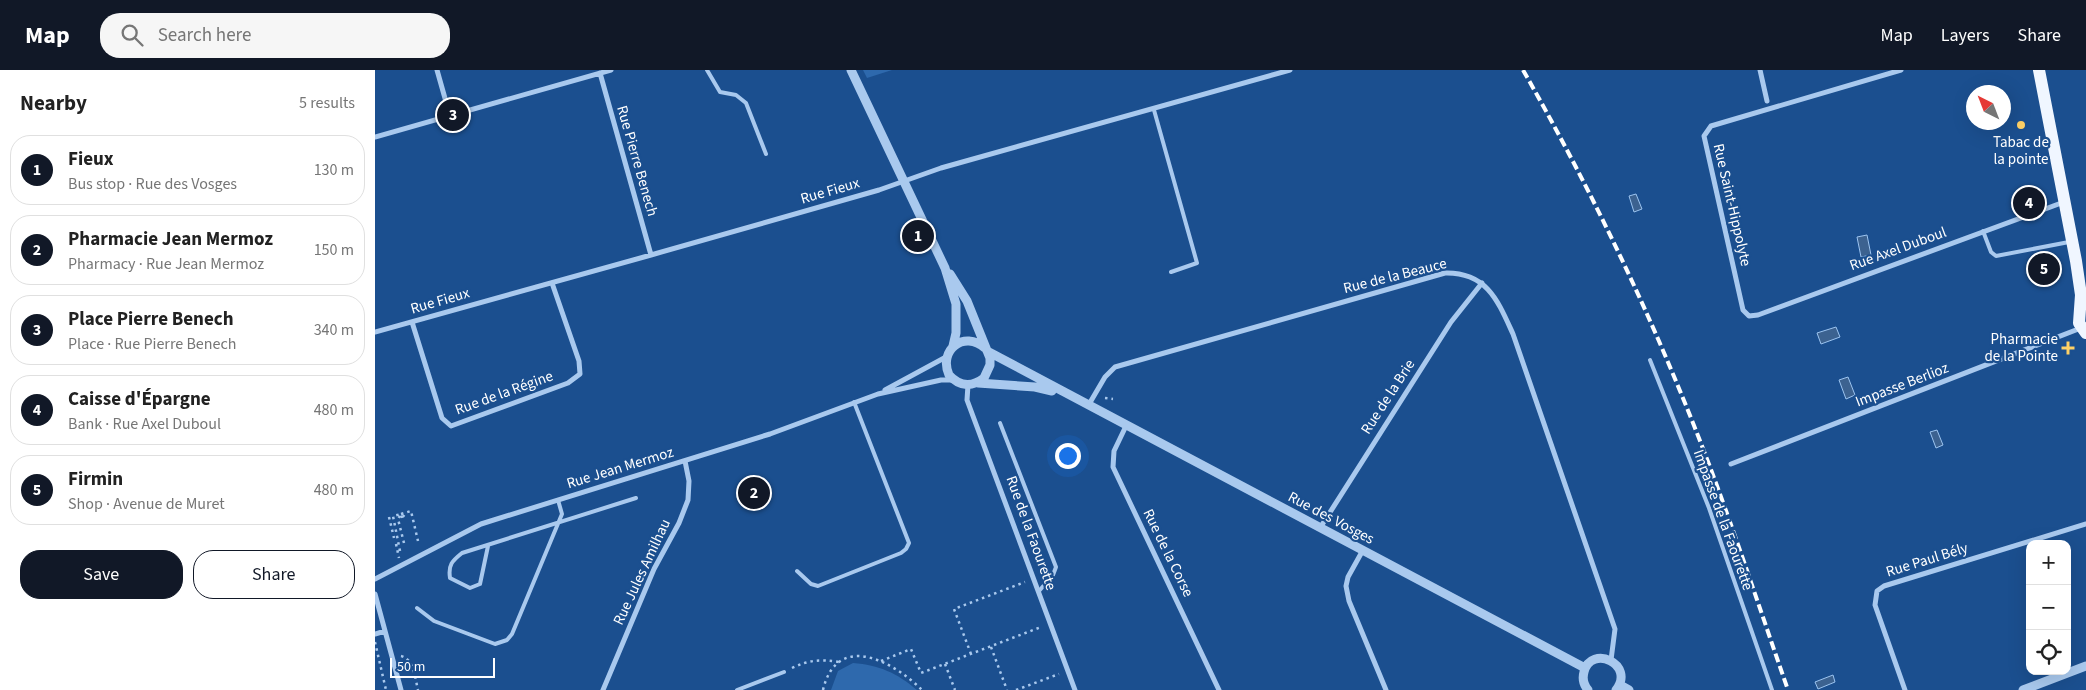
<!DOCTYPE html>
<html lang="en">
<head>
<meta charset="utf-8">
<style>
  body { margin:0; font-family:"Source Sans 3",sans-serif; background:#f6f6f6; color:#222 }
  .controls { position:absolute; right:15px; bottom:15px; display:grid; overflow:hidden; border-radius:10px; box-shadow:0 5px 20px #0002 }
  .controls button { width:45px; height:45px; display:grid; place-items:center; padding:0; border:0; border-bottom:1px solid #e0e0e0; background:#fff; color:#222; font:25px sans-serif }
  .compass { position:absolute; left:1591px; top:15px; width:45px; height:45px; border-radius:50%; background:#fff; box-shadow:0 5px 20px #0002; rotate:318deg }
  .scale { position:absolute; left:15px; bottom:12px; width:105px; box-sizing:border-box; padding-left:5px; border:2px solid #fff; border-top:0; font-size:14px; line-height:18px; white-space:nowrap; color:#fff; -webkit-text-stroke:4px #1b4f8f; paint-order:stroke }
  .you { position:absolute; left:692px; top:385px; width:18px; height:18px; margin:-12px; border:4px solid #fff; border-radius:50%; background:#1a73e8; box-shadow:0 0 0 8px #1a73e833 }
  .badge { display:grid; place-items:center; width:32px; height:32px; border-radius:50%; background:#111827; color:#fff; font-size:16px; font-weight:700 }
  .pin { position:absolute; translate:-50% -50%; border:2px solid #fff; box-shadow:0 1px 5px #0006 }
  .list { margin:0; padding:0; list-style:none }
  h2 { display:flex; justify-content:space-between; align-items:center; height:65px; margin:0; padding:0 20px; font-size:21px }
  h2 small { font-size:16px; font-weight:400; color:#767676 }
  .list li { display:grid; grid-template-columns:32px 1fr auto; gap:15px; align-items:center; box-sizing:border-box; height:70px; margin:0 10px 10px; padding:0 10px; border:1px solid #e0e0e0; border-radius:20px }
  .list b { display:block; font-size:19px; white-space:nowrap }
  .list p { margin:0; font-size:16px; white-space:nowrap; color:#767676 }
  .list em { font-size:16px; font-style:normal; color:#767676 }
  .actions { display:flex; gap:10px; padding:15px 20px }
  .actions a { flex:1; padding:11px 0; border:1px solid #111827; border-radius:20px; text-align:center; font-size:18px; color:#111827 }
  .actions .main { background:#111827; color:#fff }
  .icon { flex:none; width:28px; height:28px; fill:none; stroke:currentColor; stroke-width:2; stroke-linecap:round; stroke-linejoin:round }
  .map { position:relative; flex:none; width:1711px; height:620px; overflow:hidden }
  header { display:flex; align-items:center; gap:30px; box-sizing:border-box; height:70px; padding:0 25px; background:#111827; color:#fff }
  header strong { font-size:24px }
  nav { display:flex; gap:28px; margin-inline-start:auto; font-size:18px }
  .search { width:350px; height:45px; background:#f6f6f6; display:flex; align-items:center; gap:12px; box-sizing:border-box; padding:0 18px; border-radius:20px; color:#767676; font-size:19px }
  main { display:flex }
  aside { flex:1; background:#fff }
  .map>svg:first-child { display:block }
  .green { fill:#2e69ad }
  .water { fill:#3c6290; stroke:#9cc4f0 }
  .lines { fill:none; stroke-linecap:round; stroke-linejoin:round }
  .path { stroke:#a9c9ee; stroke-width:2.5; stroke-dasharray:2.5 4; stroke-linecap:butt }
  .service { stroke:#a9c9ee; stroke-width:4 }
  .minor { stroke:#a9c9ee; stroke-width:5 }
  .tertiary { stroke:#a9c9ee; stroke-width:9 }
  .primary { stroke:#f0f6ff; stroke-width:12 }
  .rail { stroke:#fff; stroke-width:4; stroke-dasharray:9 4; stroke-linecap:butt }
  .poi-dot { fill:#ffd166; stroke:#1b4f8f; stroke-width:2 }
  .labels { text-anchor:middle; dominant-baseline:central; stroke-width:4.5; stroke-linejoin:round; paint-order:stroke }
  .poi-label { font-size:15px; fill:#fff; stroke:#1b4f8f }
  .street-label { font-size:15px; fill:#fff; stroke:#1b4f8f }
</style>
</head>
<body>
<header>
<strong>Map</strong>
<div class="search"><svg class="icon" aria-label="search" viewBox="0 0 24 24"><circle cx="10" cy="10" r="6"/><path d="M15 15l6 6"/></svg>Search here</div>
<nav><a>Map</a><a>Layers</a><a>Share</a></nav>
</header>
<main>
<aside>
<h2>Nearby<small>5 results</small></h2>
<ul class="list">
<li><span class="badge">1</span><div><b>Fieux</b><p>Bus stop · Rue des Vosges</p></div><em>130 m</em></li>
<li><span class="badge">2</span><div><b>Pharmacie Jean Mermoz</b><p>Pharmacy · Rue Jean Mermoz</p></div><em>150 m</em></li>
<li><span class="badge">3</span><div><b>Place Pierre Benech</b><p>Place · Rue Pierre Benech</p></div><em>340 m</em></li>
<li><span class="badge">4</span><div><b>Caisse d'Épargne</b><p>Bank · Rue Axel Duboul</p></div><em>480 m</em></li>
<li><span class="badge">5</span><div><b>Firmin</b><p>Shop · Avenue de Muret</p></div><em>480 m</em></li>
</ul>
<div class="actions"><a class="main">Save</a><a>Share</a></div>
</aside>
<div class="map">
<svg width="1711" height="620" viewBox="0 0 1711 620">
  <rect width="100%" height="100%" fill="#1b4f8f"/>
  <path class="green" d="M488,0H517L492,8Z
    M478,593C504,595 522,603 542,620H456L463,601Z"/>
  <path class="water" d="M1261,124L1267,139L1259,142L1254,126Z
    M1492,165L1496,185L1486,187L1482,167Z
    M1461,257L1465,267L1446,274L1442,263Z
    M1473,307L1480,325L1471,329L1464,310Z
    M1562,360L1568,375L1561,378L1555,362Z
    M1458,605L1460,612L1443,619L1440,612Z"/>
  <g class="lines">
    <path class="path" d="M730,328L738,329
      M26,444L36,441L43,471
      M14,447L19,468
      M29,473L23,449L26,444L30,447
      M21,474L24,488
      M25,481L18,446L26,444L27,448
      M0,572L11,620
      M616,577L632,620
      M596,584L579,539L650,512
      M26,586C39,589 40,608 43,620
      M506,591L536,579L546,603L666,557
      M570,594L580,620
      M417,598C433,590 446,589 464,592
      M448,620C462,561 518,591 547,620
      M641,620L684,604"/>
    <path class="service" d="M332,0L345,22L361,25L371,33L391,84
      M779,40L822,193L796,202
      M1608,161L1616,182L1621,186L1694,172
      M1275,290L1334,438L1397,620
      M625,353L681,497L678,505L664,521
      M113,476L105,514L95,518L75,508C73,495 77,491 87,483L261,428
      M422,501L436,514L443,516L526,483L531,479L534,473L479,332
      M42,538L59,551L120,574L132,570L137,564L187,444L183,430
      M362,620L409,602"/>
    <path class="minor" d="M62,0L75,46
      M1385,0L1392,31
      M1526,0L1336,56L1329,66L1368,240L1374,246L1383,245L1689,132
      M225,3L276,185
      M0,67L236,0
      M37,252L67,348L76,356L193,313L205,304L204,291L177,213
      M0,262L276,185L504,120L566,98L915,0
      M593,315L592,330L700,620
      M510,320L571,287
      M713,336L730,307L740,297L1070,203C1112,202 1123,231 1138,264L1240,559L1236,590
      M751,356L739,381L738,397L844,620
      M1356,394L1706,258
      M945,458L1076,252L1107,213
      M988,480L973,507L971,516L974,531L1011,620
      M0,509L106,454L395,364L503,324L566,310H578
      M0,524L26,620
      M0,564L10,561
      M228,620L279,499L304,453L313,430L314,411L310,391
      M1530,620L1500,535L1502,521L1509,516L1711,454"/>
    <path class="tertiary" d="M476,0L570,198L581,234V263L578,276
      M575,204L592,231L615,288V295L609,308C596,318 584,316 574,305C563,280 589,260 610,278
      M612,281L1210,598
      M603,313L660,317L677,321
      M1245,615L1254,620
      M1213,620C1208,614 1207,609 1209,602C1216,574 1261,594 1241,620
      M1648,620L1711,596"/>
    <path class="primary" d="M1664,0L1701,191L1706,225L1704,253L1711,263"/>
    <path class="rail" d="M1148,0C1213,114 1270,232 1318,353C1353,441 1382,531 1413,620"/>
  </g>
  <g class="poi-dot">
    <circle cx="1646" cy="55" r="5"/>
    <path d="M1690.5 270.5h5v5h5v5h-5v5h-5v-5h-5v-5h5z"/>
  </g>
  <g class="labels">
    <g class="poi-label">
      <text x="1646" y="72">Tabac de<tspan x="1646" dy="17">la pointe</tspan></text>
      <text x="1683" y="269" text-anchor="end">Pharmacie<tspan x="1683" dy="17">de la Pointe</tspan></text>
    </g>
    <g class="street-label">
      <text transform="translate(262 91) rotate(74)">Rue Pierre Benech</text>
      <text transform="translate(455 121) rotate(-16)">Rue Fieux</text>
      <text transform="translate(1357 135) rotate(77)">Rue Saint-Hippolyte</text>
      <text transform="translate(1523 179) rotate(-20)">Rue Axel Duboul</text>
      <text transform="translate(1020 206) rotate(-14)">Rue de la Beauce</text>
      <text transform="translate(65 231) rotate(-16)">Rue Fieux</text>
      <text transform="translate(1527 315) rotate(-21)">Impasse Berlioz</text>
      <text transform="translate(129 323) rotate(-20)">Rue de la Régine</text>
      <text transform="translate(1013 327) rotate(-57)">Rue de la Brie</text>
      <text transform="translate(245 398) rotate(-17)">Rue Jean Mermoz</text>
      <text transform="translate(956 448) rotate(28)">Rue des Vosges</text>
      <text transform="translate(1348 450) rotate(70)">Impasse de la Faourette</text>
      <text transform="translate(656 463) rotate(70)">Rue de la Faourette</text>
      <text transform="translate(793 483) rotate(64)">Rue de la Corse</text>
      <text transform="translate(1552 490) rotate(-17)">Rue Paul Bély</text>
      <text transform="translate(267 502) rotate(-65)">Rue Jules Amilhau</text>
    </g>
  </g>
</svg>
<div class="controls">
<button>+</button>
<button>−</button>
<button><svg class="icon" aria-label="locate" viewBox="0 0 24 24"><circle cx="12" cy="12" r="6"/><path d="M12 2v4M12 18v4M2 12h4M18 12h4"/></svg></button>
</div>
<svg class="compass" viewBox="-18 -18 36 36"><path d="M0-13l5 13h-10z" fill="#e53935"/><path d="M0 13l5-13h-10z" fill="#767676"/></svg>
<div class="scale">50 m</div>
<div class="you"></div>
<div class="pin badge" style="left:543px;top:166px">1</div>
<div class="pin badge" style="left:379px;top:423px">2</div>
<div class="pin badge" style="left:78px;top:45px">3</div>
<div class="pin badge" style="left:1654px;top:133px">4</div>
<div class="pin badge" style="left:1669px;top:199px">5</div>
</div>
</main>
</body>
</html>
